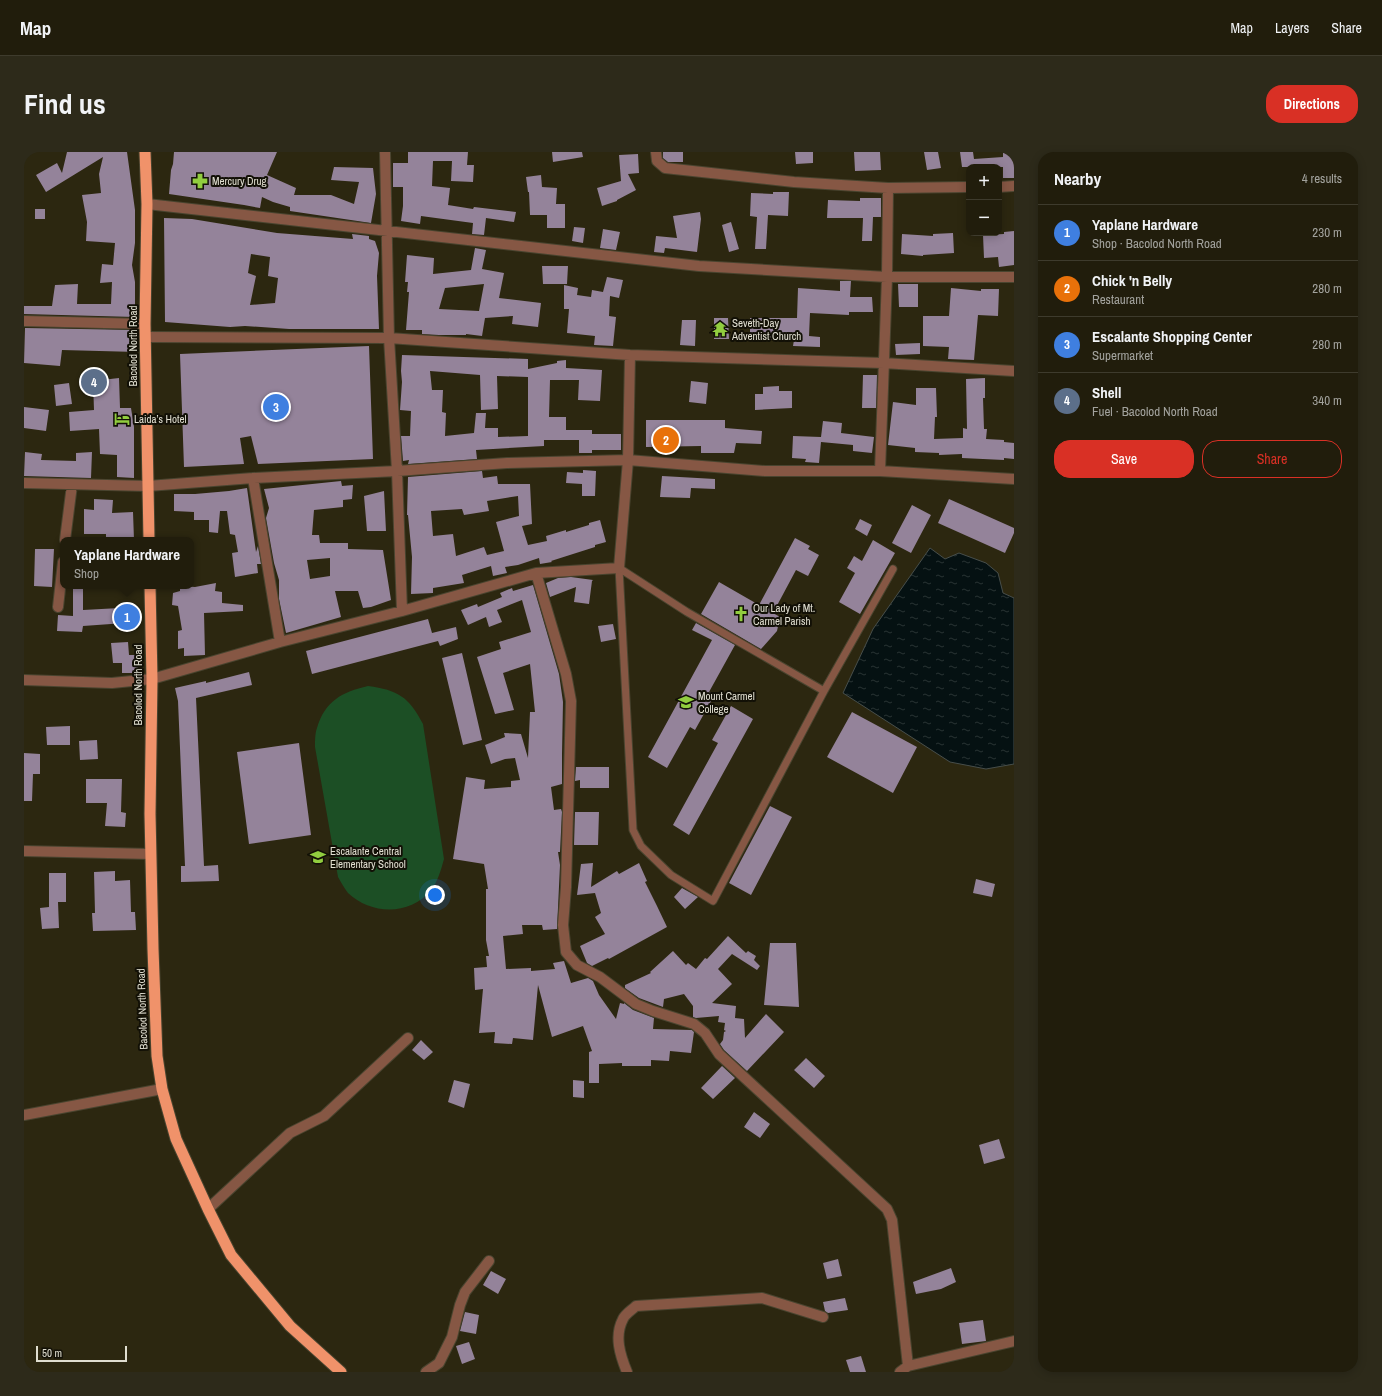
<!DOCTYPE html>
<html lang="en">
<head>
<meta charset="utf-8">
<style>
  body { margin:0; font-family:"Archivo Narrow",sans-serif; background:#2d2a1a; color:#f1f3f6 }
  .controls { position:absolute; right:12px; top:12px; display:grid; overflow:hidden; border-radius:8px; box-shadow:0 2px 10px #0003 }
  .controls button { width:36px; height:36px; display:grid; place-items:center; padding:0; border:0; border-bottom:1px solid #3e3b2d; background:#211d0c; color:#f1f3f6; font:20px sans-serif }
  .scale { position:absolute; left:12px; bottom:10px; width:91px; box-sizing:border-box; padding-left:4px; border:2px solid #e0ded0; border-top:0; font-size:11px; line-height:14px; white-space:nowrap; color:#e0ded0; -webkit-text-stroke:3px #121006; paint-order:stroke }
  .you { position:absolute; left:411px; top:743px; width:14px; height:14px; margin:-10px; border:3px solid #fff; border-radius:50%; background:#1a73e8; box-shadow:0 0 0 6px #1a73e833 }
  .badge { display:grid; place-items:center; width:26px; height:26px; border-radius:50%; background:#d93025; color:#fff; font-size:13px; font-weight:700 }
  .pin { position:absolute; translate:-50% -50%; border:2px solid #fff; box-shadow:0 1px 4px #0006 }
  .popup { position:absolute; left:36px; top:385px; width:134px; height:52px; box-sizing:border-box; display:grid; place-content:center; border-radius:8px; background:#211d0c; filter:drop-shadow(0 1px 3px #0005); font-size:13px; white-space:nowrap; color:#a2a29d }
  .popup b { font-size:15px; color:#f1f3f6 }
  .popup::after { content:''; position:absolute; left:50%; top:100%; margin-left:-8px; border:8px solid transparent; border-top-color:#211d0c }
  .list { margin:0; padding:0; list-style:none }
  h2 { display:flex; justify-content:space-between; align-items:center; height:52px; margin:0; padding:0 16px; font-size:17px }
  h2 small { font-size:13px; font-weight:400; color:#a2a29d }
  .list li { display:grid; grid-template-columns:26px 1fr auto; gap:12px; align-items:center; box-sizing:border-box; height:56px; padding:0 16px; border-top:1px solid #3e3b2d }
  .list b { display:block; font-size:15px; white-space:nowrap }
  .list p { margin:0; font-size:13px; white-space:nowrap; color:#a2a29d }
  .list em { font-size:13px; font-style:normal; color:#a2a29d }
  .actions { display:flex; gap:8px; padding:12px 16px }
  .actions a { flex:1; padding:9px 0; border:1px solid #d93025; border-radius:16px; text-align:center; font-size:14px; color:#d93025 }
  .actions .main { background:#d93025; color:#fff }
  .map { position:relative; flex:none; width:990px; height:1220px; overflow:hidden; border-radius:16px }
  header { display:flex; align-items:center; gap:24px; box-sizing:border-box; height:56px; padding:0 20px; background:#211d0c; border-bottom:1px solid #3e3b2d }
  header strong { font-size:19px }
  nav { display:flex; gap:22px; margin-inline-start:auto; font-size:14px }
  .intro { display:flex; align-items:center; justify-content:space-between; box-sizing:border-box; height:96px; padding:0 24px }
  h1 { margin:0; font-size:28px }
  .button { padding:10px 18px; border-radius:16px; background:#d93025; color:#fff; font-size:14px; font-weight:700 }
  main { display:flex; gap:24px; padding:0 24px }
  aside { flex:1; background:#211d0c; border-radius:16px; box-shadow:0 2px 10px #0003 }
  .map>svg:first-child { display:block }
  .grass { fill:#1c4f25 }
  .water { fill:url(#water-ripples); stroke:#474e4b }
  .building { fill:#94839a; fill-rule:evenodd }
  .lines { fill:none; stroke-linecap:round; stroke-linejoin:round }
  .service-casing { stroke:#49442f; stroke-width:9 }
  .minor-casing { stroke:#49442f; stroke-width:12 }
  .trunk-casing { stroke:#49442f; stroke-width:13 }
  .service { stroke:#865744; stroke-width:7 }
  .minor { stroke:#865744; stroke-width:10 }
  .trunk { stroke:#f0926a; stroke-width:11 }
  .labels { text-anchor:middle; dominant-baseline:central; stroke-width:4; stroke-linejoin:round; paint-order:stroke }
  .poi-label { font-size:11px; fill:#e0ded0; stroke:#121006; text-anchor:start }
  .street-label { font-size:11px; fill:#e0ded0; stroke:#121006 }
</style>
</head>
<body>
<header>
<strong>Map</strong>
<nav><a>Map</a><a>Layers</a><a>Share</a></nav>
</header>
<div class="intro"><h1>Find us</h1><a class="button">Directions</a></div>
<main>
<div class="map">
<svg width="990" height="1220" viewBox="0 0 990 1220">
  <defs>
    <pattern id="water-ripples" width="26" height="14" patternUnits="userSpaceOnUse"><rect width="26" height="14" fill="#051112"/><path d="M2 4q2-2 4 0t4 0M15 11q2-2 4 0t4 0" fill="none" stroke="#293333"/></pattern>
  </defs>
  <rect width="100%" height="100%" fill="#2c2710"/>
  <path class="grass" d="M344,534C374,538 385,545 399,572L420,707C417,718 414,729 407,738C386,764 347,763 324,741C320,736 317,730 314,725L291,595C291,589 291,581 293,576C301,549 318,540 344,534Z"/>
  <path class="water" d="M906,396L921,407L935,401L962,411L974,421L979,441L990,446V612L962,617L926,610L819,541L849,477Z"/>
  <path class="building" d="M43,0H103L111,58V91L108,113L111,130V165L0,162V154H28L31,133L54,132L53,152H87L88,130L76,131L78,112L89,113L91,91L62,89L63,70L58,43L77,41L75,22L79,5L22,40L12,23L33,11L38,21Z
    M150,0H253L243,23L272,36L270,43H307L330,52L335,30L307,28L310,15L349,16L352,42L347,71L266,59V55L249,50L238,45L236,56L220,53L145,42L147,18L149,12Z
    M384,0H444L443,13H450L449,30L427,29L428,9H409L408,34L426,36L424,53L449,57L450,55L492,60L490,70L462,66L460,83L448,82L449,71L397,64L396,72L377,69L379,54V35H369V11H384Z
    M528,0H558L559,5L529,10Z
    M639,0H659V10H644L639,6Z
    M771,0H789V11L772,12Z
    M830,0H856L857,18L831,19Z
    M900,0H914L917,16L903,18Z
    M936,0H949L950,7L979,5V1H990V26H979V15H938Z
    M614,2L615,21L604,22L612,38L593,48V49L578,54L573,36L597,29L595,3Z
    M517,23L518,35L533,36L532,52H541V76H523V63H506L505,40H504L502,25Z
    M749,40H765L764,64L744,63L742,97H731L733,65L726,64L727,41L749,42Z
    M836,46H857V65H849L848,89H838L839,66H803L804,48L836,49Z
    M11,57H21V67H11Z
    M676,60L677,67L673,100L641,96L640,101L630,100L632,84L653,86L649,64Z
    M140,66L168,67L253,81L329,87L328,82L345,84V87L351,89L355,101L353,124L355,177H265L221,174L206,175L141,170ZM227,102L246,105L244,124L254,126L251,151L226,153L232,124L224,121Z
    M707,70L715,97L705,100L698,73Z
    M550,75L561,76L559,91L548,89Z
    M579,77L596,80L592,98L576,96Z
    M990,79V113L975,115L974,105L960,106L959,83L980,82V80Z
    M929,81L930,101L899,103V104L877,102L878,82L909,84V82Z
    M451,96L462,98L458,117L480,121L475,146L517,151L514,175L488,172L489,164L461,166L458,184L442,182V183H415L398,182V178H382L385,140H383L384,130H381L383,103L410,106L409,122L447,118ZM460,132L455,159L415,157L421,136Z
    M518,114H544L543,132H519Z
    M583,125L599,128L595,146L586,144L585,164L592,165L589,194L570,193L571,184L543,181L545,157H540V133L554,136L553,143L567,145L568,138L579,140Z
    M816,129H827L826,145H848L849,160H825V163L786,161L785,184L796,185V195L769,194L770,188H726V166H773L774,136L816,139Z
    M874,132H894V155H875Z
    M927,136L957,139V137H975L974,164L954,163L950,208L924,207L925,195L899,194V164H925Z
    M690,166H704L705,187H690Z
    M658,168H672L671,194L656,193Z
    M1,176L111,178V183H113V200L38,198L36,214L0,211Z
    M896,191V202L872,203L871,192Z
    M345,194L349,307L234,312L227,284L216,286L220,312L160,315L156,202Z
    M378,203L504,207V217L533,211V209L542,208V216L578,218L576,249L554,248L555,228H526L525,265H542V278H568V282H597V298H568V301H555V288H520V294L452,298L453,307L384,312L385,308L379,309L377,284H386L387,259L376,258L378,230L377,219ZM406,219L456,223L457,258L474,257L473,224L504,225V284L474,285V276H461L462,261H452L450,281L421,284L422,261L418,260L419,238H408Z
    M839,223H853L852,256H838Z
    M95,226L96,256H107L110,275V326L93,325V303L76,302L75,277L46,279L45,260L70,258L69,229Z
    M961,226V246H959L960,277H963L962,287L980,288V290L990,291V307L980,306V308L938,306V302L915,303V301L891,300V296L864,293L869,250L892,253V236H912L913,265H911L910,287L939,286V276L943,277L942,227Z
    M667,229L684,231L682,252L665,250Z
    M45,231L48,252L32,254L30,233Z
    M755,234V239H768V256L731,258V242H739V235Z
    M0,255L25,258L22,279L0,276Z
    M622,268H701V276L738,279L737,292L712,291L710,301H677V294L622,295Z
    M799,269L818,271L817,281L850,285L848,301L829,299V293L797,290L795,311L781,310L782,307L768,306L769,284L797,285Z
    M1,300L18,302L17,308L52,309V301L68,300L67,326L0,324Z
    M559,318L572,319L571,344H558V332L542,331L543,320L559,321Z
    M458,319L459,326L473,324L474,332H506L508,372L498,374L504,393L523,389L522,384L542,378V380L565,373V371L576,368L582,390L571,393V395L527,409L528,410L516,412L515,406L494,413L481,415L483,421L469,424L467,414L438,423L440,431L409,436V441L387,442L388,405L384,363H383L384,325ZM494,344L495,364L472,370L480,399L463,403L460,395L432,404L429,382L409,384L407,359L438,357L440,363L465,359L463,349Z
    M638,324L691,327V337L667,336L666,346L636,345Z
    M317,329L318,334L329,333L328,347L319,348V355L290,358L288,383H295L296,391H324V397L359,398L367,448L347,455L339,456L334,439H311L317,465L262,481L255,447V428L250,411L242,366L245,356L240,337ZM306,406V424L286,427L283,408Z
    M223,336L232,400L234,394L237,412H233L234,421L211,425L208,401L214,400L211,383L206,382L203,359H196L194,381L185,380V368H170V360L150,359V342H171L205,339Z
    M360,339L362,379H343L340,344Z
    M70,347L89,348L88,361L109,360L110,388H82V382H60V357L70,358Z
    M925,347L990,376V381L981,401L914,371Z
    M888,353L907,363L887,401L868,391Z
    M836,367L848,373L843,384L831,377Z
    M771,386L786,394L784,397L795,403L784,424L772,418L749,461L756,465L753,479L737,497L677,462L695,430L735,453Z
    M849,388L871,401L836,462L815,450L831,421L823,416L830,404L838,409Z
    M11,397H30L28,435L10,434Z
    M547,425L569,428L568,429L565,452L550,450L552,435L526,445L522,431L534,426Z
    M192,431L191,439L198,440V451L219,453V459L180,461L181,503L160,504V496L154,497V479L158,478L154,454L148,453L149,441L156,439V434L171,435Z
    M509,433L535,522L539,550L538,602V632L527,635L530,658L537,657L538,660L536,700H534L536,713L533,777L519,778L518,773H498L499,782L479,784L482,817L507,816V819L531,817L529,811L540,809L547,831L564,826L569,829L575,843L592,867L596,851L600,852V851L609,858L630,866L629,877L668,878L670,880L667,901L646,899L645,909L627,908V914H598V911L575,912V931H565V900L568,899L559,874L528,885L514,833L509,888L489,886L488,892L470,891L471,880L455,881L459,837L451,838L450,816L463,815L462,804H465L462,788V737H464L460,712L429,707L442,625L461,628L460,637L487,635V629L496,628L491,606L481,607L467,612L461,593L481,585L480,581L497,582L504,606L506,560H511L506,512L479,521L490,558L471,562L453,505L477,497L475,490L507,480L498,448L473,458L478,470L465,475L462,465L444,473L437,458L453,452L454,455L478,445L476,441L488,436L489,439Z
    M49,434H59V458L114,455L115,470L59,474L58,480L33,479L34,463L49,464Z
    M404,467L408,481L432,475L434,487L416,494L414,489L288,522L282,499Z
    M672,471L711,493L685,540L691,542L671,578L666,575L643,616L624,605L688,488L668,478Z
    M589,472L592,487L577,490L574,474Z
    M104,490L105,503H114V521H98V511H89L87,491Z
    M438,501L458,588L439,593L418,506Z
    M225,520L228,533L172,546L180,714L194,713L195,729L157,730V714H161L154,549L151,536L182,529V531Z
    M707,554L729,567L665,683L649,673L694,591L688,588Z
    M828,560L893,595L869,641L803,605Z
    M46,574V593H23L22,575Z
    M73,588L74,607L56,608L55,589Z
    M275,591L287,683L225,692L213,600Z
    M0,601L16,602V622H9L8,649H0Z
    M552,615H585V636H556V628L551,629Z
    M62,627H98L97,660L102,661L101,675L81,674L83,651H62Z
    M746,654L768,665L727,743L705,731Z
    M551,660H575L574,693H550Z
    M569,711L567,735L593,719L595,722L615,711L623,729L621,730L633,754L643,775L585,807L584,806L568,814L563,811L556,794L581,782L571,765L577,761L571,741L553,743L557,712Z
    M91,719V729L106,728L107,760H111L112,778L69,779L68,761H71L70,720Z
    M25,721H42V750H34L35,776L18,777L16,756L25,755Z
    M952,727L971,732L968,745L949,741Z
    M658,736L674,745L661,757L650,745Z
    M704,784L722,801L724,799L732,804L730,808L736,814L733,818L708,802L694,817L708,832L688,851L712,854L711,866L720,867L721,886L742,862L760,880L723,919L700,898L696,892L699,888L700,880L702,879L700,878L701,871L694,870L695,864L672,866L669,865V854L660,842L640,847L639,855L615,846L601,836V833L627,821L626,820L649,799L662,813L664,811L672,817L681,806L683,807Z
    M746,791H772L775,855L740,853Z
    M397,888L409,900L400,908L388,898Z
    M782,906L801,924L790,936L770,918Z
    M698,914L711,926L689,947L677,936Z
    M430,928L446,932L440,956L424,950Z
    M549,928L560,929V946L549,945Z
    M730,960L746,972L736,986L720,975Z
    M975,987L981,1006L960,1012L955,993Z
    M814,1107L818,1124L803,1127L799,1111Z
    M927,1116L932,1130L917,1137L892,1142L889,1130Z
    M467,1119L482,1127L474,1142L459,1133Z
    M821,1146L824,1158L804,1161L801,1159L799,1150Z
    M441,1160L455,1163L452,1182L436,1179Z
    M959,1168L962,1189L938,1192L935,1171Z
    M445,1190L451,1207L438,1212L432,1194Z
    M837,1204L842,1220H826L822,1208Z"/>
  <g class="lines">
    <defs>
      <path id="service" d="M595,416L609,678L617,694L647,723L689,749L800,539L869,417
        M595,416L663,460L800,539"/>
      <path id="minor" d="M361,0L365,186L373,319L378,459
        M632,0L633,9L641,16L770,30L864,36L945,35
        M975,35L990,34
        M123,52L675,114L863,125H990
        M0,169L121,172
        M121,185L365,186L606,203L859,211L990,219
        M856,319L863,125L864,36
        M229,326L256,490
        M0,331L124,334L229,326L373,319L483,311L604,308L741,319H856L990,327
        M41,388L48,333
        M512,421L542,522L547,549L542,735L539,773L542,800L553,813L576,825L612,852L629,859L670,872L681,881L695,902L863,1057L868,1068L884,1214
        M34,455L39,410
        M0,528L88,531L128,527L256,490L378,459L512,421L595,416L604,308L606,203
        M0,699L127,702
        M0,963L138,937
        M184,1057L266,981L300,964L384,886
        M402,1220L415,1211L428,1185L436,1153L441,1140L465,1109
        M603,1220C596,1203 590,1184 599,1167C601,1162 608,1158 612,1154L738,1146L799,1165
        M876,1220L884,1214L990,1189"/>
      <path id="trunk" d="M121,0L123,52L121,172L125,388
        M126,434L128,527L126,662L129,797L133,904L138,937L152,987L184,1057L207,1103L266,1174L317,1220"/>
    </defs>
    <use href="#service" class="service-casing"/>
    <use href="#minor" class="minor-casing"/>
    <use href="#trunk" class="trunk-casing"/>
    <use href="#service" class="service"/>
    <use href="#minor" class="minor"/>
    <use href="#trunk" class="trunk"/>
  </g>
  <defs>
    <symbol id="pharmacy-bare" viewBox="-9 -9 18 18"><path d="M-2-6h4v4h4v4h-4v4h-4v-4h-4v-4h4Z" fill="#91cd3f" stroke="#121006" stroke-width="2.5" paint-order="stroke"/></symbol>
    <symbol id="temple-bare" viewBox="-9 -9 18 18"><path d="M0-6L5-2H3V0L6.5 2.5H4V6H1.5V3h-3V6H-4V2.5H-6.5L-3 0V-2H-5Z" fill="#91cd3f" stroke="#121006" stroke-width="2.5" paint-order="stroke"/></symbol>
    <symbol id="hotel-bare" viewBox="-9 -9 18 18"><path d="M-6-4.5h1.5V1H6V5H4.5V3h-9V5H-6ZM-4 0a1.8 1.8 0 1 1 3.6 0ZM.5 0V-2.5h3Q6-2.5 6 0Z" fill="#91cd3f" stroke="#121006" stroke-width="2.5" paint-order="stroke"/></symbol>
    <symbol id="church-bare" viewBox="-9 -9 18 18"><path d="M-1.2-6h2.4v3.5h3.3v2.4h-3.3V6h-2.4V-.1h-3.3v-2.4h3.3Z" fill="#91cd3f" stroke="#121006" stroke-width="2.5" paint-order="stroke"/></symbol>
    <symbol id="school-bare" viewBox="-9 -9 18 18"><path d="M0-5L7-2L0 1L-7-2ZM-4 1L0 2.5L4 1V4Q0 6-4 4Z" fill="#91cd3f" stroke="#121006" stroke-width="2.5" paint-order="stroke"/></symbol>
  </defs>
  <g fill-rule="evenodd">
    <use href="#pharmacy-bare" x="165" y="18" width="22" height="22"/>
    <use href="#temple-bare" x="685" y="166" width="22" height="22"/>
    <use href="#hotel-bare" x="87" y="256" width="22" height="22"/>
    <use href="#church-bare" x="706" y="451" width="22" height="22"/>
    <use href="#school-bare" x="651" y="539" width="22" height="22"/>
    <use href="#school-bare" x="283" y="694" width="22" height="22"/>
  </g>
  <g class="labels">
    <g class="poi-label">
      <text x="188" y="29">Mercury Drug</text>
      <text x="708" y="171">Seveth-Day<tspan x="708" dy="13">Adventist Church</tspan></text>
      <text x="110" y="267">Laida’s Hotel</text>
      <text x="729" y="456">Our Lady of Mt.<tspan x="729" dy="13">Carmel Parish</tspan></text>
      <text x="674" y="544">Mount Carmel<tspan x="674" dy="13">College</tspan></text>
      <text x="306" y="699">Escalante Central<tspan x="306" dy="13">Elementary School</tspan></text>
    </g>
    <g class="street-label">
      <text transform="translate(109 194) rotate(-90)">Bacolod North Road</text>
      <text transform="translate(114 533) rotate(-90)">Bacolod North Road</text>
      <text transform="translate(118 857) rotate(-92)">Bacolod North Road</text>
    </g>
  </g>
</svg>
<div class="controls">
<button>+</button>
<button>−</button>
</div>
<div class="scale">50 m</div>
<div class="you"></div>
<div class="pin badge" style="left:103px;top:465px;background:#3f7fe0">1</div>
<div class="popup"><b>Yaplane Hardware</b>Shop</div>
<div class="pin badge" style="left:642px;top:288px;background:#e8710a">2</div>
<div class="pin badge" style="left:252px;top:255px;background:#3f7fe0">3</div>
<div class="pin badge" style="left:70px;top:230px;background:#5c6f8a">4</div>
</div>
<aside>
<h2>Nearby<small>4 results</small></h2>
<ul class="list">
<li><span class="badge" style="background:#3f7fe0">1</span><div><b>Yaplane Hardware</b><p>Shop · Bacolod North Road</p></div><em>230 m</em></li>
<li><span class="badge" style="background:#e8710a">2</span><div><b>Chick 'n Belly</b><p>Restaurant</p></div><em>280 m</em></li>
<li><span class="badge" style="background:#3f7fe0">3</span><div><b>Escalante Shopping Center</b><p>Supermarket</p></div><em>280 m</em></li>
<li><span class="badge" style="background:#5c6f8a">4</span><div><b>Shell</b><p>Fuel · Bacolod North Road</p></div><em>340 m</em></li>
</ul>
<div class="actions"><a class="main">Save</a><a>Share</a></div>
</aside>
</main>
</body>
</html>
